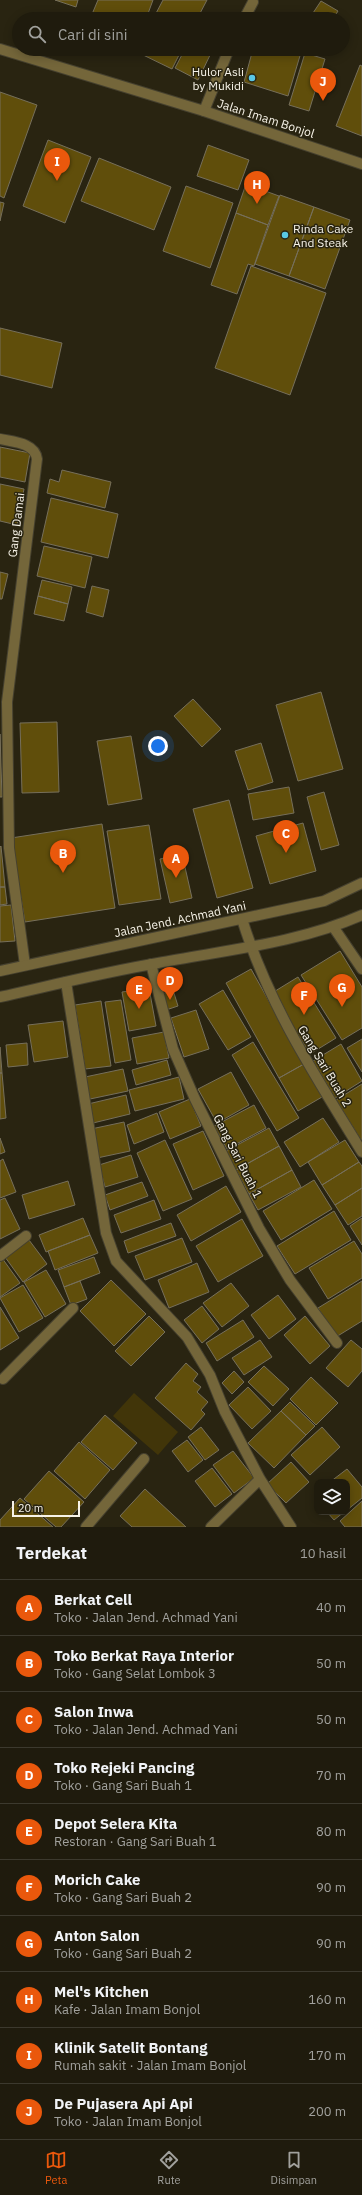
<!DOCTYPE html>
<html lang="id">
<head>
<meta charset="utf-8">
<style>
  body { margin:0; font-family:"IBM Plex Sans",sans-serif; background:#272416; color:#f1f3f6 }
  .controls { position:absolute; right:12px; bottom:12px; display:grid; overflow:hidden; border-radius:8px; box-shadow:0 2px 10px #0003 }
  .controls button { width:36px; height:36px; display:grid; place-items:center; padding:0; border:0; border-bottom:1px solid #3c392e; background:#1f1b0d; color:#f1f3f6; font:20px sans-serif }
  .scale { position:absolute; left:12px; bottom:10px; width:68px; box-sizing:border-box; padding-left:4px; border:2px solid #f7f3e8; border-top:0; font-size:11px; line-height:14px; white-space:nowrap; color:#f7f3e8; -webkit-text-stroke:3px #292411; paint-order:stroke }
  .you { position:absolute; left:158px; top:746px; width:14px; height:14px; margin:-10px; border:3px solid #fff; border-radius:50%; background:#1a73e8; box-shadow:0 0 0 6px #1a73e833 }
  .badge { display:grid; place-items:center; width:26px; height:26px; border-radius:50%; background:#ea580c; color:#fff; font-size:13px; font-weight:700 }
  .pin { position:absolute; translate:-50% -33px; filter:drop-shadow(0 1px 2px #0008) }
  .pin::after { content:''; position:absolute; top:21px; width:14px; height:12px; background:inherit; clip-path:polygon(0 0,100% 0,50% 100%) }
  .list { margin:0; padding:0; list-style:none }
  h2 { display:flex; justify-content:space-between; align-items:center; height:52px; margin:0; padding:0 16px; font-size:17px }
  h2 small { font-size:13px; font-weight:400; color:#a1a19d }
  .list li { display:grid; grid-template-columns:26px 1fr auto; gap:12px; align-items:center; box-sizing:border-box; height:56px; padding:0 16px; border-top:1px solid #3c392e }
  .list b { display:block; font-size:15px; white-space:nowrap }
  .list p { margin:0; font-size:13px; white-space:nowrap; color:#a1a19d }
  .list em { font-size:13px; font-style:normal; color:#a1a19d }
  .icon { flex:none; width:22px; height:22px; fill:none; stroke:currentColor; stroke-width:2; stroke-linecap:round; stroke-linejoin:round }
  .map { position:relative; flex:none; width:362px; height:1527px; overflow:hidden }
  .search { position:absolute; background:#1f1b0d; box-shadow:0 2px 10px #0003; left:12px; right:12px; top:12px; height:44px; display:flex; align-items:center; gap:10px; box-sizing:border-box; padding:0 14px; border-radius:22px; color:#a1a19d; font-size:15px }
  .sheet { height:612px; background:#1f1b0d }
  nav { display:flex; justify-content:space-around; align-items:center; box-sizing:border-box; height:56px; border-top:1px solid #3c392e; background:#1f1b0d; font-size:11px; color:#a1a19d }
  nav a { display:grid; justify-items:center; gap:2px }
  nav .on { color:#ea580c }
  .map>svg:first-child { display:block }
  .green { fill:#413509 }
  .building { fill:#604e0b; stroke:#766f5b }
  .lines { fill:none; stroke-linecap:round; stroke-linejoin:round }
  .service-casing { stroke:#46412f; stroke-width:12 }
  .minor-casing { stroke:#46412f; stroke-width:12 }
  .tertiary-casing { stroke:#46412f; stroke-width:12 }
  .service { stroke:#74663a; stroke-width:10 }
  .minor { stroke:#74663a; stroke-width:10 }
  .tertiary { stroke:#74663a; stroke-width:10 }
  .poi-dot { fill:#59c8e4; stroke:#292411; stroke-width:1.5 }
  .labels { text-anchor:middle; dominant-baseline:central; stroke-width:3; stroke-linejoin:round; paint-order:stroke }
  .poi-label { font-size:12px; fill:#f7f3e8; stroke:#292411; text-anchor:end }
  .street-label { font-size:12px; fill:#f7f3e8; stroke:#292411 }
</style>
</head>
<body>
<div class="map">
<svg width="362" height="1527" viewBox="0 0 362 1527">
  <rect width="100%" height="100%" fill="#292411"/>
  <path class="green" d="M134,1393L178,1432L158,1455L113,1416Z"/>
  <path class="building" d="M55,0H78L76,7Z
    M98,0H153L146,19H90Z
    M163,0H207L197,19H153Z
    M321,1L338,11L333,19H309Z
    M139,49H182L172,69L137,52Z
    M185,49H213L198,80L175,68Z
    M253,49H302L288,96L244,82Z
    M305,53L325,59L309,111L289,105Z
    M360,65L362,66V136L336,126Z
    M0,92L37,105L4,198L0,196Z
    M48,140L91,157L65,223L23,206Z
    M208,145L249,160L238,190L197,176Z
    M99,158L171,187L154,230L81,201Z
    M246,184L279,196L268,225L236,213Z
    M186,186L233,203L210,268L163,251Z
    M280,195L314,207L289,276L255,264Z
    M0,202L4,203L0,221Z
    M314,207L350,220L325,289L289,276Z
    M236,213L268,225L254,266L248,264L237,294L211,285Z
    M251,266L326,293L290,395L215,368Z
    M0,328L62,343L52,388L0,375Z
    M0,447L30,453L25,482L0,477Z
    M62,470L111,482L105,508L47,493L50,479L59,482Z
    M0,484L24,489L17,525L0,521Z
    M51,498L118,514L108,558L41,542Z
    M44,546L92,557L85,588L37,576Z
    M0,572L8,574L2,599H0Z
    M42,580L72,587L68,604L38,596Z
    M92,586L109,590L103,617L86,612Z
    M38,596L68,604L64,621L34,614Z
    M321,692L343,769L298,781L276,705Z
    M193,699L221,729L202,747L174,716Z
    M57,722L59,792L22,793L20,723Z
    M0,734L2,797H0Z
    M131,736L142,799L108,805L97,741Z
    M261,743L273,782L248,790L235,751Z
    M289,787L294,813L253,820L248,794Z
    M324,792L339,845L321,850L307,797Z
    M229,800L253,888L217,898L193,809Z
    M303,823L316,871L270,884L256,836Z
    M102,824L115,908L25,922L11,838Z
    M149,825L161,899L119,905L107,831Z
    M1,846L5,887H0V847Z
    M182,854L192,898L170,903L160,859Z
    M0,887H5L7,904L0,905Z
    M11,905L15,941L0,942V906Z
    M340,951L362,987V1028L342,1040L301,975Z
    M251,969L304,1064L279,1078L226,983Z
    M298,977L336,1038L310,1054L272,993Z
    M149,988L156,1026L129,1031L122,992Z
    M173,990L178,1006L166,1010L162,994Z
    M223,990L251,1037L228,1050L199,1004Z
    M121,1000L131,1060L115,1063L105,1002Z
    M101,1001L111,1066L85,1069L75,1005Z
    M196,1010L209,1049L184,1057L171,1018Z
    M63,1021L68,1057L34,1062L28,1025Z
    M164,1032L169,1058L137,1064L132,1038Z
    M362,1039V1072L347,1048Z
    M253,1042L299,1118L277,1131L232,1055Z
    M27,1043L28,1065L8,1067L6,1045Z
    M341,1044L362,1081L335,1098L313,1061Z
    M0,1047L2,1073H0Z
    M167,1060L171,1075L136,1085L132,1070Z
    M304,1064L322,1097L298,1111L279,1078Z
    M123,1069L128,1091L90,1099L85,1077Z
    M231,1072L249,1105L217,1123L198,1089Z
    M0,1073H2L6,1118L0,1119Z
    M179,1077L184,1099L135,1111L129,1090Z
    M362,1084V1142L336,1100Z
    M126,1095L130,1114L93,1123L88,1104Z
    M190,1099L201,1126L170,1139L159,1112Z
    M254,1105L266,1128L227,1149L214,1126Z
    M157,1113L164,1132L134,1144L127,1125Z
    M323,1118L339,1142L300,1167L284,1142Z
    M124,1122L130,1151L97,1158L91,1129Z
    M269,1128L279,1146L236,1170L226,1151Z
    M203,1131L224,1176L193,1190L173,1144Z
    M0,1138L5,1152L0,1154Z
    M165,1140L192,1199L163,1211L137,1153Z
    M345,1140L359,1162L322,1185L308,1162Z
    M279,1146L292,1170L249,1194L236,1170Z
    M131,1155L138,1177L105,1187L99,1165Z
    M3,1159L16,1192L0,1198V1161Z
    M359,1162L362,1166V1188L335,1205L322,1185Z
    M292,1170L301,1187L258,1210L249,1194Z
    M314,1180L332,1209L281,1240L263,1211Z
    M68,1181L75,1205L29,1219L22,1195Z
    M142,1182L148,1196L110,1210L105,1195Z
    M226,1186L241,1212L191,1241L177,1215Z
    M362,1188V1216L348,1225L335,1205Z
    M5,1198L20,1229L0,1239V1200Z
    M154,1200L161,1219L121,1233L114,1215Z
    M334,1211L351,1240L295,1274L277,1246Z
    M83,1218L90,1235L46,1252L39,1235Z
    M362,1218V1245L350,1226Z
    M242,1219L263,1256L218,1282L196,1246Z
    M171,1223L176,1236L128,1253L124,1241Z
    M90,1235L98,1253L55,1270L48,1251Z
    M182,1238L192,1262L145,1280L135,1256Z
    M29,1240L47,1264L23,1282L5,1257Z
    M354,1241L362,1254V1278L328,1299L309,1268Z
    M94,1257L100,1273L64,1287L58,1270Z
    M2,1258L20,1283L0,1297V1259Z
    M197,1263L209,1292L169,1308L158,1280Z
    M46,1270L66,1304L45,1317L24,1282Z
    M111,1280L146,1314L114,1346L80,1311Z
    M80,1281L87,1299L71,1305L64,1287Z
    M362,1281V1321L336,1337L318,1308Z
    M231,1283L249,1306L222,1327L203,1303Z
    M23,1285L43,1318L19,1332L0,1298Z
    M278,1295L296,1319L269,1339L251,1315Z
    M202,1306L219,1329L202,1343L184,1320Z
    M0,1307L19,1338L0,1350Z
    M149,1316L165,1332L131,1366L115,1351Z
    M305,1316L330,1346L310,1364L284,1335Z
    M243,1320L254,1337L217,1361L206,1343Z
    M260,1340L272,1357L244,1375L232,1358Z
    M351,1340L362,1349V1371L348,1387L326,1368Z
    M186,1363L198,1374L193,1381L201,1387L197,1392L208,1402L201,1410L205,1414L191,1430L155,1398Z
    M264,1366L289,1389L273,1406L248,1382Z
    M234,1371L244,1382L232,1394L222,1383Z
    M311,1377L338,1403L316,1425L290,1399Z
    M248,1387L271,1411L252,1429L229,1405Z
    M290,1402L315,1426L306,1435L281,1411Z
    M281,1411L306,1435L274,1468L248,1443Z
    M105,1415L137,1443L113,1470L81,1442Z
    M201,1427L219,1450L205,1460L188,1437Z
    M322,1427L340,1447L310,1475L291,1455Z
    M187,1440L203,1460L188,1472L172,1451Z
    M79,1442L110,1470L85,1499L54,1471Z
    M233,1451L254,1478L234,1493L213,1465Z
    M291,1462L309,1482L286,1503L267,1484Z
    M212,1468L232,1494L215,1507L195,1481Z
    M347,1469L362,1487V1498L347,1510V1482H330Z
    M49,1471L84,1502L61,1527H56L24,1499Z
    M145,1489L186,1527H132L120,1516Z
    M20,1498L53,1527H0V1520Z
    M362,1501V1527H345L340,1521Z
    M327,1512H344L334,1520Z"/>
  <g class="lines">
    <defs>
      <path id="service" d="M244,19L253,2
        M204,111L229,49"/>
      <path id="minor" d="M0,439C14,442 35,443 37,459L7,702L9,848L25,965
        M242,919C268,1004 316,1077 362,1152
        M334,928L362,969
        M151,964L173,1049L195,1099L259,1228L290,1280L337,1343
        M66,982L106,1233L116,1261L187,1337L210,1375L225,1412L260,1479L291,1527
        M0,1256L26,1236
        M3,1379L73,1308
        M86,1527L144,1459
        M211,1527L260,1479"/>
      <path id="tertiary" d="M0,49L204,111L362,164
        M0,971L324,901L362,883
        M0,997C53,985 105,972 158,963C226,950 299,943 362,915"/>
    </defs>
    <use href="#service" class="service-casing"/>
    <use href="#minor" class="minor-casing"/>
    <use href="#tertiary" class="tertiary-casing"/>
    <use href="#service" class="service"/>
    <use href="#minor" class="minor"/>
    <use href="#tertiary" class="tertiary"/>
  </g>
  <g class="poi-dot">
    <circle cx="252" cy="78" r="4"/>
    <circle cx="285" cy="235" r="4"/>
  </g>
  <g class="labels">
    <g class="poi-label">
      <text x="244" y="71">Hulor Asli<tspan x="244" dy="14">by Mukidi</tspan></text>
      <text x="293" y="228" text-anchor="start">Rinda Cake<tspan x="293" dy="14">And Steak</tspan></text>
    </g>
    <g class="street-label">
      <text transform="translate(266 118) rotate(18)">Jalan Imam Bonjol</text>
      <text transform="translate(16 525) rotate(-83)">Gang Damai</text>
      <text transform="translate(180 919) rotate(-12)">Jalan Jend. Achmad Yani</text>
      <text transform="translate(325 1066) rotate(59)">Gang Sari Buah 2</text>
      <text transform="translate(238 1156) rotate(63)">Gang Sari Buah 1</text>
    </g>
  </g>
</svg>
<div class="controls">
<button><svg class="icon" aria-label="layers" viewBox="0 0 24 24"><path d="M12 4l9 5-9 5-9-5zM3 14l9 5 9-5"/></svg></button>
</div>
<div class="scale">20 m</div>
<div class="you"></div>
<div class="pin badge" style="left:176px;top:878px">A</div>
<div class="pin badge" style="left:63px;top:873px">B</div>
<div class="pin badge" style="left:286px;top:853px">C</div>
<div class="pin badge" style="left:170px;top:1000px">D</div>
<div class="pin badge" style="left:139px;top:1009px">E</div>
<div class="pin badge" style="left:304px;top:1015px">F</div>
<div class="pin badge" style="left:342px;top:1007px">G</div>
<div class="pin badge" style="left:257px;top:204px">H</div>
<div class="pin badge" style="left:57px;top:181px">I</div>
<div class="pin badge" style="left:323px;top:101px">J</div>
<div class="search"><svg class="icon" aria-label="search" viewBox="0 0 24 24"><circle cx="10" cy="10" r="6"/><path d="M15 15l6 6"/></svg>Cari di sini</div>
</div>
<section class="sheet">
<h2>Terdekat<small>10 hasil</small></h2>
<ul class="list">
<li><span class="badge">A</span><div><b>Berkat Cell</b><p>Toko · Jalan Jend. Achmad Yani</p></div><em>40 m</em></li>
<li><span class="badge">B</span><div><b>Toko Berkat Raya Interior</b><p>Toko · Gang Selat Lombok 3</p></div><em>50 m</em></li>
<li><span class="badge">C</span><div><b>Salon Inwa</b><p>Toko · Jalan Jend. Achmad Yani</p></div><em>50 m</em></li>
<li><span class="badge">D</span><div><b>Toko Rejeki Pancing</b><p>Toko · Gang Sari Buah 1</p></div><em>70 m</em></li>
<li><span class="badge">E</span><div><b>Depot Selera Kita</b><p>Restoran · Gang Sari Buah 1</p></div><em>80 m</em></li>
<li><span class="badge">F</span><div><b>Morich Cake</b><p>Toko · Gang Sari Buah 2</p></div><em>90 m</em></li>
<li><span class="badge">G</span><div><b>Anton Salon</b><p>Toko · Gang Sari Buah 2</p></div><em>90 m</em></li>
<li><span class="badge">H</span><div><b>Mel's Kitchen</b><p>Kafe · Jalan Imam Bonjol</p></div><em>160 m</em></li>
<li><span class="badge">I</span><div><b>Klinik Satelit Bontang</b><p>Rumah sakit · Jalan Imam Bonjol</p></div><em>170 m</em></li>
<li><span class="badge">J</span><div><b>De Pujasera Api Api</b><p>Toko · Jalan Imam Bonjol</p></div><em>200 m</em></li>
</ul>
</section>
<nav>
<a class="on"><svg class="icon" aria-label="map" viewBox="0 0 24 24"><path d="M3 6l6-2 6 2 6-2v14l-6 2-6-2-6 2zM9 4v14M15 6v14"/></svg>Peta</a>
<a><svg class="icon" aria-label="directions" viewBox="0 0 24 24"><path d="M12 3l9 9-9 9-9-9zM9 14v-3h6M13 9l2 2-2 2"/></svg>Rute</a>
<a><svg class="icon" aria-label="saved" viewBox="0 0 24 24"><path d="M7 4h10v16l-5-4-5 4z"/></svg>Disimpan</a>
</nav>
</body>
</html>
